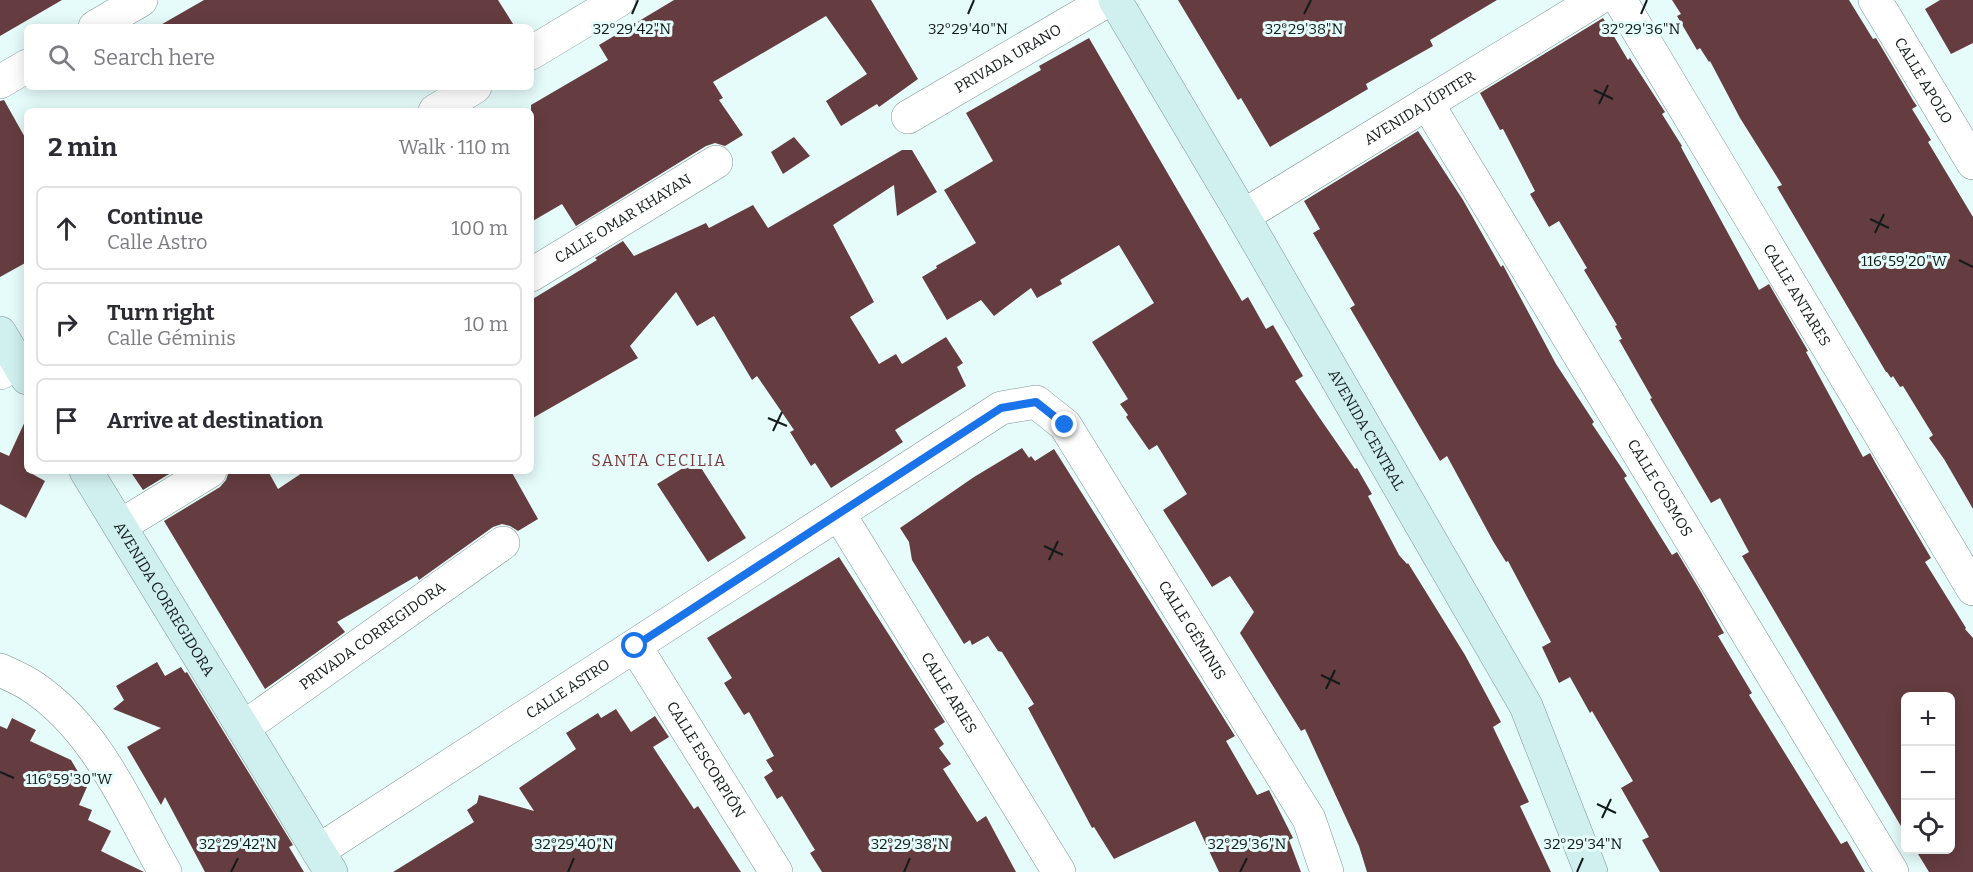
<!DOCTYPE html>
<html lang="en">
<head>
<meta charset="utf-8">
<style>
  body { margin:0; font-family:Bitter,serif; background:#f7f7f7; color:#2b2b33 }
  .controls { position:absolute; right:18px; bottom:18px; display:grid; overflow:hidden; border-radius:9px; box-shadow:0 3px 15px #0003 }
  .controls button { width:54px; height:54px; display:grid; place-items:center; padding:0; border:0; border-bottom:2px solid #e1e1e2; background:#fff; color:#2b2b33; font:30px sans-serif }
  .stop { position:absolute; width:18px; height:18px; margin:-14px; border:4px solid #1a73e8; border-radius:50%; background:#fff }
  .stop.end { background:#1a73e8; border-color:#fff; box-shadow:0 2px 6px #0008 }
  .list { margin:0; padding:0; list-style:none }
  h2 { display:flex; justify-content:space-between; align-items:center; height:78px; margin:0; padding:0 24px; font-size:26px }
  h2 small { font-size:20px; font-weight:400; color:#7c7c81 }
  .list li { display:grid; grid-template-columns:39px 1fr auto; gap:18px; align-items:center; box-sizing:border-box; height:84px; margin:0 12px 12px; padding:0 12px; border:2px solid #e1e1e2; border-radius:9px }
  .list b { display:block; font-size:22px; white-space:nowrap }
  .list p { margin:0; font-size:20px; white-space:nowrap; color:#7c7c81 }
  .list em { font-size:20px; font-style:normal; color:#7c7c81 }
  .icon { flex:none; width:33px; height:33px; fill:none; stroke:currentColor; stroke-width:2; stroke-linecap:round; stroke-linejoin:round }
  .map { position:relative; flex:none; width:1973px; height:872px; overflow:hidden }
  .search { position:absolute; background:#fff; box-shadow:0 3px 15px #0003; left:24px; top:24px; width:510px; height:66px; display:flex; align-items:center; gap:15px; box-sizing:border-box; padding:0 21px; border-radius:9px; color:#7c7c81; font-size:22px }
  .panel { position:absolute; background:#fff; box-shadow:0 3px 15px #0003; left:24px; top:108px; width:510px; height:366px; border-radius:9px }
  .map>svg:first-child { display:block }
  .building { fill:#653d40 }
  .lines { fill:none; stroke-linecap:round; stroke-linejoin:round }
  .street-casing { stroke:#7f9393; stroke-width:34 }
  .secondary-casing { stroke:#7f9393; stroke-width:34 }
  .street { stroke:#fff; stroke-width:33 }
  .secondary { stroke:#d0efef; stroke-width:33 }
  .route { stroke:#1a73e8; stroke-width:8 }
  .ticks { fill:none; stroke:#121a1a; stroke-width:2 }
  .labels { text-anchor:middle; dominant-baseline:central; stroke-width:6; stroke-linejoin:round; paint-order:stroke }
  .street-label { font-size:15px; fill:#121a1a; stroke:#e5fcfb }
  .neighbourhood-label { font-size:16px; letter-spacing:1.5px; fill:#7f373e; stroke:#e5fcfb }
  .ticks-label { font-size:15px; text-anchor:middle; fill:#121a1a; stroke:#e5fcfb; stroke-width:6; stroke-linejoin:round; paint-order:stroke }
</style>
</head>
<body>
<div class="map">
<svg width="1973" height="872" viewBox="0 0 1973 872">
  <rect width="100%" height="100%" fill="#e5fcfb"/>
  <path class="building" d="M0,0H62L0,36Z
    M204,0H498L515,27H157Z
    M674,0H871L918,79L879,107L877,104L841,126L826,101L867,74L826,16L713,82L723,98L719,100L743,135L725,146L715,143L706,146L576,226L562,204L531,222V105L608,60L599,45Z
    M1178,0H1497L1430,40L1433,46L1366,84L1368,89L1270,147L1241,98L1238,100Z
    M1672,0H1849L1873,39L1876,38L1914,102L1917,106L1912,109L1931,140L1928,142L1973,217V509L1944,459L1929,438L1933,435L1903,386L1900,387L1893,376L1891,378L1887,372H1886L1777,187L1782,185L1740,118L1710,61L1709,62L1700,48L1697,50L1677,16L1681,14Z
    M1940,0H1973V43L1951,54L1925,9Z
    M1603,18L1628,60L1630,58L1665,112L1662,114L1682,146L1681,147L1759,290L1769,284L1808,351L1806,352L1863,457L1870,453L1876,464L1931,558L1925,562L1966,628L1965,629L1973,638V872H1929L1915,849H1950V696H1905V833L1742,556L1749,552L1720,498L1711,503L1650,399L1652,398L1619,340L1622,339L1615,326L1617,325L1584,270L1587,268L1559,221L1549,227L1530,194L1535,191L1503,129L1500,130L1480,93Z
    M1089,38L1242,301L1248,297L1266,329L1273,325L1303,376L1295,381L1319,417L1355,469L1357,468L1372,494L1368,496L1399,555L1407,564L1408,563L1465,655L1501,722L1493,727L1529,802L1520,806L1551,872H1367L1359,846L1305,729L1301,731L1240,633L1254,612L1230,576L1212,587L1163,510L1187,494L1157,445L1149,450L1126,417L1128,415L1120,404L1128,399L1092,342L1154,303L1119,245L1060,280L1062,284L1037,298L1031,288L994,316L981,300L947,320L922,277L937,268L936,266L976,243L944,190L993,161L966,113L1041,70L1039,66Z
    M4,100L27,141V262L0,277V101Z
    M1418,131L1463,200L1501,267L1503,265L1556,364L1594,422L1592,424L1627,476L1624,478L1672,555L1677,552L1701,592L1724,633L1718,636L1752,693L1749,695L1841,844L1847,841L1865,872H1660L1642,840L1649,837L1621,788L1633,781L1592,711L1590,713L1570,677L1559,683L1542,647L1551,642L1508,561L1506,562L1493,541L1447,456L1440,461L1350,308L1355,305L1313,233L1320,229L1304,201Z
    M794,137L810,156L783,174L771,152Z
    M902,150H912L937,192L897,216L894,185L833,225L874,302L850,317L879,364L896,354L902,364L946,337L963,363L957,367L966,386L895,430L903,442L831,488L815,463L811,466L790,432L794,430L757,376L752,380L714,316L697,326L676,292L630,346L638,358L531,419V300L597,260L595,258L623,241L634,256L706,223L709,228L753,205L768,228Z
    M27,417V471L45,481L26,518L0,504V452L9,456Z
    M1022,448L1029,458L1031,456L1035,461L1054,449L1235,736L1226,741L1257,795L1269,790L1293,838L1289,840L1301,872H1219L1195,821L1114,859L1094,827L1092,828L1028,708L1034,704L1002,652L998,651L988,636L972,645L970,640L964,644L912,560L909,542L900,528L974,477Z
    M696,460L746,538L708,562L657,484Z
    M130,471H174L143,490Z
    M229,471H268L278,489L305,471H511L538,519L518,531L510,526L502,524L493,527L419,580L417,576L337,622L345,632L341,635L265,689L164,521L220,487L226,480Z
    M839,557L945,722L934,729L944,744L939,748L951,764L943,769L977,822L986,816L1016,872H822L810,853L815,850L782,796L777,799L764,777L773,771L766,760L774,756L749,712L744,715L724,683L732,678L707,638Z
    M157,662L165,676L181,667L185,673L187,672L293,845L289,847L304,872H205L165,797L161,805L127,747L161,728L113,709L124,700L116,686Z
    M616,709L631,732L655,716L669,737L653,747L694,809L698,806L741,872H393L474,822L467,810L477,803L479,795L534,811L519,788L576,749L566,733L598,713L601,718Z
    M12,718L36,730L30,741L71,760L87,787L79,805L92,810L88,820L111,831L101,851L144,872H0V726L7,729Z"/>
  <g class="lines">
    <defs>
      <g id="street">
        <path id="s1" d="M1620,0L1973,589"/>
        <path id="s2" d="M1875,0L1973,163"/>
        <path d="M95,27L141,0"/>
        <path d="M531,53L619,0"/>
        <path d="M0,82L27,66"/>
        <path id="s3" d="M1427,103L1892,872"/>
        <path d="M435,111L475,87"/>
        <path id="s4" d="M908,117L1108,0"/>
        <path id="s5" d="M1243,216L1596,0"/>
        <path id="s6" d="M531,275L716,162"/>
        <path d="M0,373L27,358"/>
        <path id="s7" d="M839,514L1059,872"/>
        <path d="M120,526L210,471"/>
        <path id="s8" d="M635,646L776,872"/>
        <path d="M0,670C11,675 23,680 33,687C97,730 128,807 165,872"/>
        <path id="s9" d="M243,728L503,543"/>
        <path id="s10" d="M318,851L1001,408L1036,402L1065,425L1309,819L1327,872"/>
      </g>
      <g id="secondary">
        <path id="s11" d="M1115,0L1243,216L1526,706L1591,872"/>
        <path d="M0,333L27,378"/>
        <path id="s12" d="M86,471L331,872"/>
      </g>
    </defs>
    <use href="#street" class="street-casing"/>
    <use href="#secondary" class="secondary-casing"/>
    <use href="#street" class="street"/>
    <use href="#secondary" class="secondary"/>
  </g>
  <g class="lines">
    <path class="route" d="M635,646L1001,408L1036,402L1065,425"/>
  </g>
  <path class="ticks" d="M632,14L638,0M968,14L974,0M1304,14L1311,0M1641,14L1647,0M1594,90L1613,99M1599,104L1608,85M1870,219L1889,228M1875,233L1884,214M1959,260L1973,267M768,418L787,426M773,431L782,412M1044,546L1063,555M1049,560L1058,541M1321,675L1340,684M1326,689L1335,670M0,772L14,778M1597,804L1616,813M1602,818L1611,799M231,872L238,858M568,872L574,858M904,872L910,858M1240,872L1247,858M1577,872L1583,858"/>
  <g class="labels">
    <g class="street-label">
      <text stroke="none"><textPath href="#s4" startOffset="116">PRIVADA URANO</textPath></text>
      <text stroke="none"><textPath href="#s2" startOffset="94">CALLE APOLO</textPath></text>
      <text stroke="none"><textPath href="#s5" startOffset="207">AVENIDA JÚPITER</textPath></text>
      <text stroke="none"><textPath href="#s6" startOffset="108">CALLE OMAR KHAYAN</textPath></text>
      <text stroke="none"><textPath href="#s1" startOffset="344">CALLE ANTARES</textPath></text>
      <text stroke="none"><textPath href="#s11" startOffset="498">AVENIDA CENTRAL</textPath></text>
      <text stroke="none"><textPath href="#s3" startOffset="450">CALLE COSMOS</textPath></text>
      <text stroke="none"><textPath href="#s12" startOffset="150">AVENIDA CORREGIDORA</textPath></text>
      <text stroke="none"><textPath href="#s10" startOffset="1128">CALLE GÉMINIS</textPath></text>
      <text stroke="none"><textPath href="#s9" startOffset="159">PRIVADA CORREGIDORA</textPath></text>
      <text stroke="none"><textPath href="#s10" startOffset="298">CALLE ASTRO</textPath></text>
      <text stroke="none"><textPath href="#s7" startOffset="210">CALLE ARIES</textPath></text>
      <text stroke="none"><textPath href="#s8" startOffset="134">CALLE ESCORPIÓN</textPath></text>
    </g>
    <g class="neighbourhood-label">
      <text x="659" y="460">SANTA CECILIA</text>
    </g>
  </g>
  <g class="ticks-label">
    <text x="632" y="34">32°29'42"N</text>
    <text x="968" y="34">32°29'40"N</text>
    <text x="1304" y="34">32°29'38"N</text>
    <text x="1641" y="34">32°29'36"N</text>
    <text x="1904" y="266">116°59'20"W</text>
    <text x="69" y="784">116°59'30"W</text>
    <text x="238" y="849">32°29'42"N</text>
    <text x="574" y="849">32°29'40"N</text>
    <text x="910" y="849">32°29'38"N</text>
    <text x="1247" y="849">32°29'36"N</text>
    <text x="1583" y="849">32°29'34"N</text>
  </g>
</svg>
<div class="controls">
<button>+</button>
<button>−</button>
<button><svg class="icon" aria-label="locate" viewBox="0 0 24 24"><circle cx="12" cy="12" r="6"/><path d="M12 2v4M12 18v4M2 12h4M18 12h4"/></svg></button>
</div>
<div class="stop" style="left:635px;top:646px"></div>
<div class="stop end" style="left:1065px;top:425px"></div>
<div class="search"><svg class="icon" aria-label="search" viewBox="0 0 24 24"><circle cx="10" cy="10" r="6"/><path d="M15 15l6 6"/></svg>Search here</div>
<section class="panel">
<h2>2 min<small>Walk · 110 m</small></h2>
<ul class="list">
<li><svg class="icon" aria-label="ahead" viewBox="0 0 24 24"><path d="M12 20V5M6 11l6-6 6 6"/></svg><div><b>Continue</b><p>Calle Astro</p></div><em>100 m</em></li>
<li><svg class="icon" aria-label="right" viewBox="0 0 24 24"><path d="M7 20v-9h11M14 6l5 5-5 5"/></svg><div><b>Turn right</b><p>Calle Géminis</p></div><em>10 m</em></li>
<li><svg class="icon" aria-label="arrive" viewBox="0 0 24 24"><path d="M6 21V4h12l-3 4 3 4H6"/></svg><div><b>Arrive at destination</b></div></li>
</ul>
</section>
</div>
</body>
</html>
